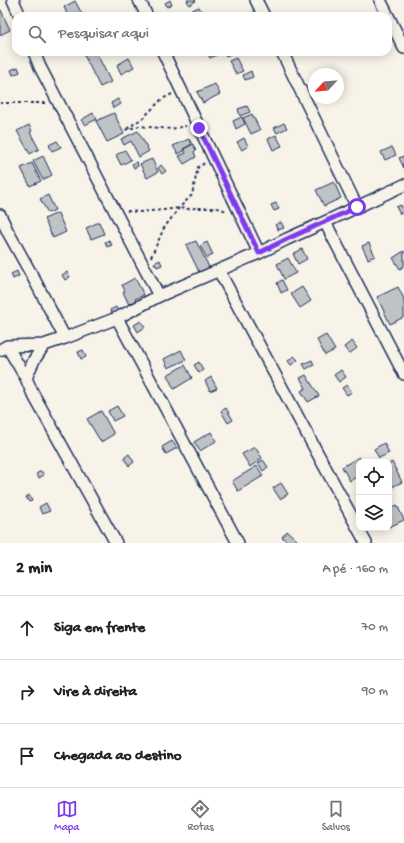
<!DOCTYPE html>
<html lang="pt">
<head>
<meta charset="utf-8">
<style>
  body { margin:0; font-family:"Gochi Hand",sans-serif; background:#f2f2f2; color:#202124 }
  .controls { position:absolute; right:12px; bottom:12px; display:grid; overflow:hidden; border-radius:8px; box-shadow:0 2px 10px #0003 }
  .controls button { width:36px; height:36px; display:grid; place-items:center; padding:0; border:0; border-bottom:1px solid #e0e0e0; background:#fff; color:#202124; font:20px sans-serif }
  .compass { position:absolute; left:308px; top:68px; width:36px; height:36px; border-radius:50%; background:#fff; box-shadow:0 2px 10px #0003; rotate:244deg }
  .stop { position:absolute; width:12px; height:12px; margin:-9px; border:3px solid #7c3aed; border-radius:50%; background:#fff }
  .stop.end { background:#7c3aed; border-color:#fff; box-shadow:0 1px 4px #0008 }
  .list { margin:0; padding:0; list-style:none }
  h2 { display:flex; justify-content:space-between; align-items:center; height:52px; margin:0; padding:0 16px; font-size:17px }
  h2 small { font-size:13px; font-weight:400; color:#757577 }
  .list li { display:grid; grid-template-columns:26px 1fr auto; gap:12px; align-items:center; box-sizing:border-box; height:64px; padding:0 16px; border-top:1px solid #e0e0e0 }
  .list b { display:block; font-size:15px; white-space:nowrap }
  .list em { font-size:13px; font-style:normal; color:#757577 }
  .icon { flex:none; width:22px; height:22px; fill:none; stroke:currentColor; stroke-width:2; stroke-linecap:round; stroke-linejoin:round }
  .map { position:relative; flex:none; width:404px; height:543px; overflow:hidden }
  .search { position:absolute; background:#fff; box-shadow:0 2px 10px #0003; left:12px; right:12px; top:12px; height:44px; display:flex; align-items:center; gap:10px; box-sizing:border-box; padding:0 14px; border-radius:12px; color:#757577; font-size:15px }
  .sheet { height:244px; background:#fff }
  nav { display:flex; justify-content:space-around; align-items:center; box-sizing:border-box; height:56px; border-top:1px solid #e0e0e0; background:#fff; font-size:11px; color:#757577 }
  nav a { display:grid; justify-items:center; gap:2px }
  nav .on { color:#7c3aed }
  .map>svg:first-child { display:block }
  .building { fill:#c0c3c5; stroke:#1b2f5e }
  .lines { fill:none; stroke-linecap:round; stroke-linejoin:round }
  .minor-casing { stroke:#1b2f5e; stroke-width:14 }
  .path { stroke:#1b2f5e; stroke-width:2; stroke-dasharray:3 3; stroke-linecap:butt }
  .minor { stroke:#f7f3e8; stroke-width:11 }
  .route { stroke:#7c3aed; stroke-width:5 }
</style>
</head>
<body>
<div class="map">
<svg width="404" height="543" viewBox="0 0 404 543">
  <rect width="100%" height="100%" fill="#f7f3e8"/>
  <filter id="ink" filterUnits="userSpaceOnUse"><feTurbulence type="fractalNoise" baseFrequency=".025" numOctaves="2"/><feDisplacementMap in="SourceGraphic" scale="8" xChannelSelector="R" yChannelSelector="G"/><feConvolveMatrix kernelMatrix="1 2 1 2 8 2 1 2 1" color-interpolation-filters="sRGB"/></filter>
  <g filter="url(#ink)">
    <path class="building" d="M170,0L172,5L167,7L165,3Z
      M187,0H195L196,1L189,5Z
      M75,1L83,16H68L64,7Z
      M199,7L204,16H190L188,12Z
      M0,10H1L10,30L0,35Z
      M89,52H96L111,82L100,87L84,55Z
      M207,52H220L221,53L210,58Z
      M225,52H235L226,56Z
      M129,58L134,67L121,74L117,65Z
      M236,58L243,71L236,74L229,61Z
      M18,67L20,72L13,75L11,70Z
      M251,71L253,77L245,80L243,75Z
      M215,84L220,94L203,103L197,92Z
      M118,99L121,104L113,108L111,103Z
      M247,106L250,112L240,116L238,109Z
      M93,113L97,119L85,125L81,120Z
      M114,113L124,134L107,142L96,121Z
      M252,114L260,130L251,134L243,118Z
      M242,117L245,124L236,129L233,121Z
      M284,123L287,128L277,133L274,128Z
      M29,125L32,131L30,132L39,149L30,154L17,131Z
      M138,131L149,151L139,157L131,141L124,145L121,139Z
      M276,135L282,146L273,150L268,139Z
      M244,138L248,146L242,150L237,142Z
      M189,139L192,144L183,149L184,151L178,154L173,146Z
      M57,141L61,147L52,151L49,145Z
      M193,144L196,150L194,152L196,157L184,164L179,156L186,153L184,149Z
      M392,147L396,155L385,160L381,152Z
      M125,150L131,160L121,165L116,155Z
      M43,156L52,175L43,180L33,161Z
      M404,156V168L399,158Z
      M152,159L158,172L147,178L140,164Z
      M137,162L138,166L134,168L132,164Z
      M32,163L41,181L30,186L21,168Z
      M161,165L166,171L162,174L158,168Z
      M334,182L341,198L324,206L316,190Z
      M48,195L55,210L48,213L40,199Z
      M276,203L279,209L274,211L271,205Z
      M401,205L404,212L400,214L396,207Z
      M58,213L66,232L53,238L44,219Z
      M99,222L104,234L91,239L86,228Z
      M281,222L284,228L278,230L275,225Z
      M109,240L112,245L107,247L105,242Z
      M196,241L210,269L200,274L186,245Z
      M207,242L213,255L207,258L200,246Z
      M369,243L375,256L368,259L362,246Z
      M302,249L307,259L298,264L293,254Z
      M404,251V266L400,269L393,258Z
      M288,258L296,273L284,279L277,264Z
      M160,260L162,265L157,267L154,263Z
      M17,271L19,276L13,279L11,274Z
      M67,272L70,277L65,280L62,275Z
      M135,278L144,295L135,299L137,304L130,307L123,292L125,291L122,285Z
      M282,280L287,290L281,293L277,283Z
      M302,287L311,301L300,308L291,294Z
      M398,287L404,299V317L390,324L377,297Z
      M116,307L119,313L113,316L110,310Z
      M141,321L145,327L138,332L134,325Z
      M326,335L335,350L325,355L317,340Z
      M352,341L357,348L349,354L344,347Z
      M83,350L86,357L81,359L78,352Z
      M181,350L186,360L168,368L164,359Z
      M294,356L298,360L291,365L288,361Z
      M312,360L314,365L306,369L303,364Z
      M199,362L203,370L199,373L194,365Z
      M185,365L192,378L174,389L167,375Z
      M341,370L346,377L339,382L334,375Z
      M306,375L319,396L308,402L301,391L306,388L300,378Z
      M211,377L217,388L210,391L205,381Z
      M347,385L352,392L347,395L342,388Z
      M117,406L123,416L113,421L108,411Z
      M226,408L233,420L228,423L221,411Z
      M101,411L114,434L101,442L87,419Z
      M211,432L216,441L200,451L194,442Z
      M172,441L177,448L166,454L162,447Z
      M384,443L389,453L379,458L374,449Z
      M255,447L262,458L250,467L242,454Z
      M129,454L134,462L129,466L124,458Z
      M359,457L362,462H359V475L350,481L342,467Z
      M263,460L268,467L263,471L258,463Z
      M392,462L402,482L392,487L389,481V464Z
      M257,466L263,476L238,491L232,481Z
      M41,471L44,475L39,478L36,474Z
      M281,483L288,494L280,499L273,488Z
      M29,495L32,501L29,502L26,497Z
      M46,503L50,511L42,514L39,507Z
      M397,505L404,520L389,527V509Z
      M287,531L297,540L295,543H289L282,537Z"/>
    <g class="lines">
      <defs>
        <path id="minor" d="M13,0L20,16
          M139,0L147,16
          M256,0L264,16
          M380,0L388,16
          M388,16L404,48
          M34,52L40,67L159,296
          M163,52L259,253
          M282,52L357,207
          M0,215L8,232L34,279L65,338
          M325,222L404,374
          M219,271L366,543
          M117,318L238,543
          M7,346L26,378L32,392L116,543
          M0,350L7,346L44,345L65,338L117,318L159,296L259,253L287,239L325,222L404,185
          M26,378L34,360L44,345"/>
      </defs>
      <use href="#minor" class="minor-casing"/>
      <path class="path" d="M172,94L162,99L144,117L125,130L139,126L171,129L186,126
        M0,103H47
        M127,211L140,212L163,210L179,208L187,209L196,208H218L227,211
        M151,257L164,228L179,208L192,195L198,167L205,163"/>
      <use href="#minor" class="minor"/>
    </g>
  </g>
  <g class="lines" filter="url(#ink)">
    <path class="route" d="M199,128L259,253L287,239L357,207"/>
  </g>
</svg>
<div class="controls">
<button><svg class="icon" aria-label="locate" viewBox="0 0 24 24"><circle cx="12" cy="12" r="6"/><path d="M12 2v4M12 18v4M2 12h4M18 12h4"/></svg></button>
<button><svg class="icon" aria-label="layers" viewBox="0 0 24 24"><path d="M12 4l9 5-9 5-9-5zM3 14l9 5 9-5"/></svg></button>
</div>
<svg class="compass" viewBox="-18 -18 36 36"><path d="M0-13l5 13h-10z" fill="#e53935"/><path d="M0 13l5-13h-10z" fill="#757577"/></svg>
<div class="stop" style="left:357px;top:207px"></div>
<div class="stop end" style="left:199px;top:128px"></div>
<div class="search"><svg class="icon" aria-label="search" viewBox="0 0 24 24"><circle cx="10" cy="10" r="6"/><path d="M15 15l6 6"/></svg>Pesquisar aqui</div>
</div>
<section class="sheet">
<h2>2 min<small>A pé · 160 m</small></h2>
<ul class="list">
<li><svg class="icon" aria-label="ahead" viewBox="0 0 24 24"><path d="M12 20V5M6 11l6-6 6 6"/></svg><div><b>Siga em frente</b></div><em>70 m</em></li>
<li><svg class="icon" aria-label="right" viewBox="0 0 24 24"><path d="M7 20v-9h11M14 6l5 5-5 5"/></svg><div><b>Vire à direita</b></div><em>90 m</em></li>
<li><svg class="icon" aria-label="arrive" viewBox="0 0 24 24"><path d="M6 21V4h12l-3 4 3 4H6"/></svg><div><b>Chegada ao destino</b></div></li>
</ul>
</section>
<nav>
<a class="on"><svg class="icon" aria-label="map" viewBox="0 0 24 24"><path d="M3 6l6-2 6 2 6-2v14l-6 2-6-2-6 2zM9 4v14M15 6v14"/></svg>Mapa</a>
<a><svg class="icon" aria-label="directions" viewBox="0 0 24 24"><path d="M12 3l9 9-9 9-9-9zM9 14v-3h6M13 9l2 2-2 2"/></svg>Rotas</a>
<a><svg class="icon" aria-label="saved" viewBox="0 0 24 24"><path d="M7 4h10v16l-5-4-5 4z"/></svg>Salvos</a>
</nav>
</body>
</html>
